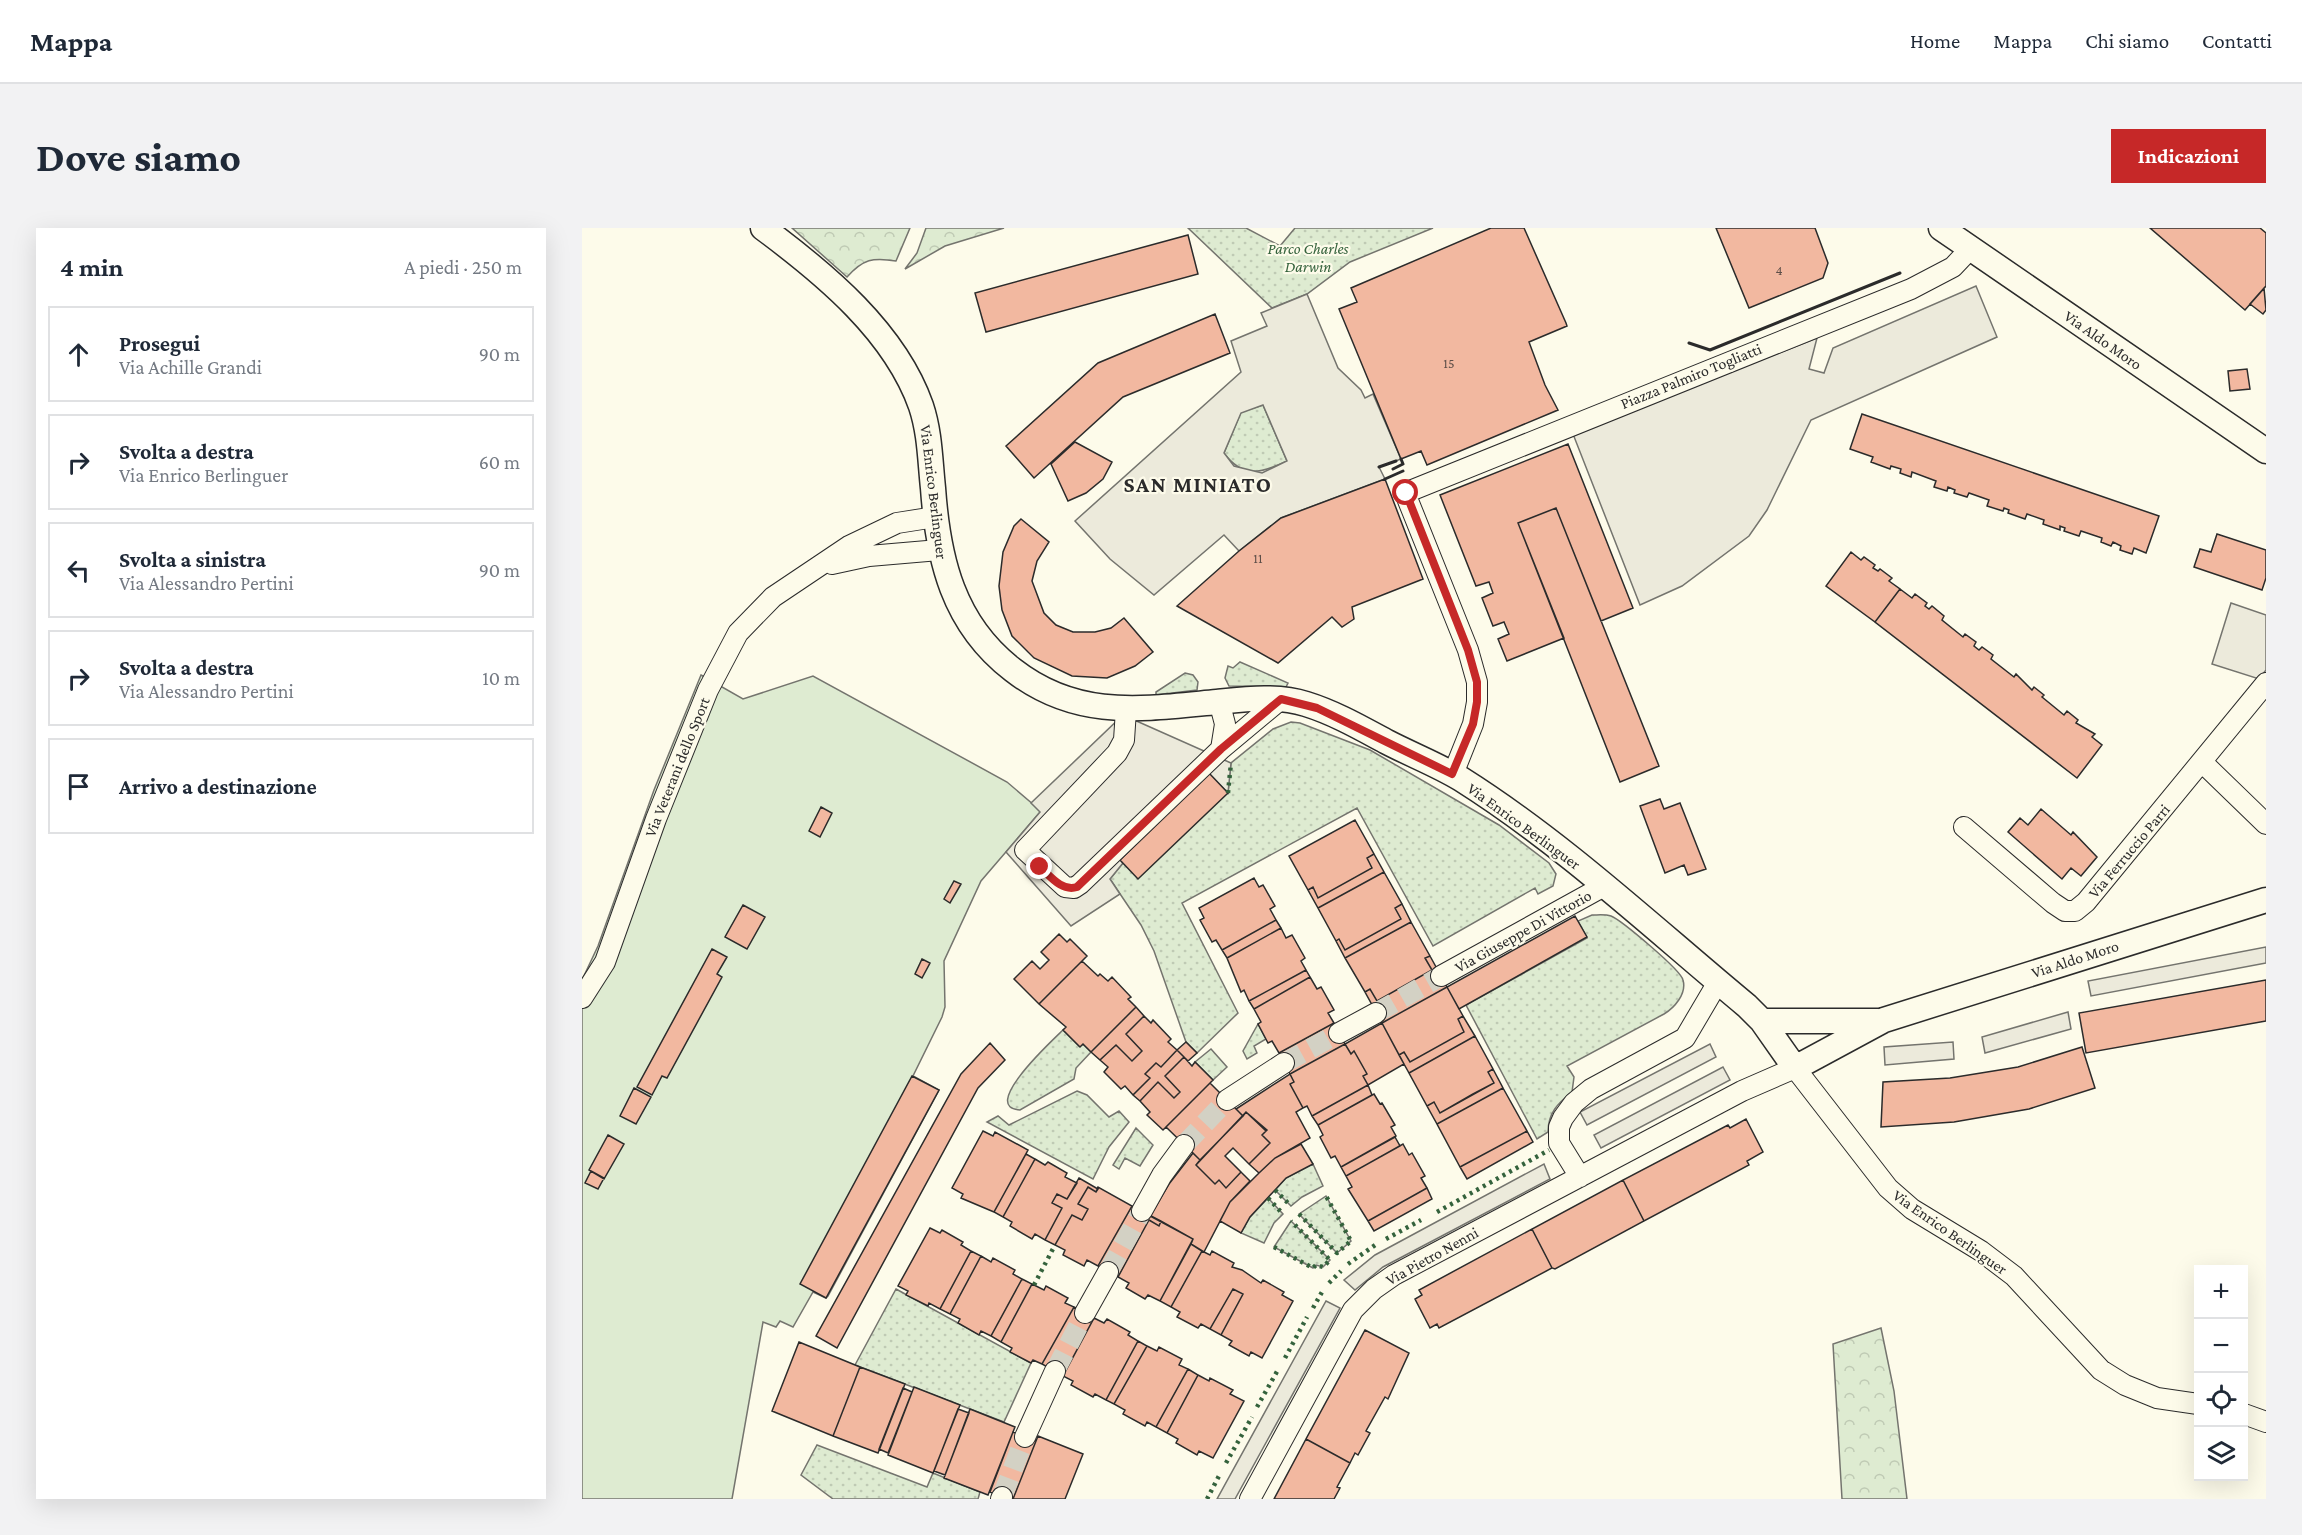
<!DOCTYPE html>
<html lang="it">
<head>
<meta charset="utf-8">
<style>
  body { margin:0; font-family:"Crimson Pro",serif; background:#f2f2f3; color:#1f2937 }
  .controls { position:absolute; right:18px; bottom:18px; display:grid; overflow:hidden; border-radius:0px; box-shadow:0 6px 24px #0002 }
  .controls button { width:54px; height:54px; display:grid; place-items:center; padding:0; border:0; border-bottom:2px solid #e0e1e3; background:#fff; color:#1f2937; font:30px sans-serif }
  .stop { position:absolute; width:18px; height:18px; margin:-14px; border:4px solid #c62828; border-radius:50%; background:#fff }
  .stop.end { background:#c62828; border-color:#fff; box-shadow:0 2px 6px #0008 }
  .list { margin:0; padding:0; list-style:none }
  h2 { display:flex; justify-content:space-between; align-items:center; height:78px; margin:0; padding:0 24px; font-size:26px }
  h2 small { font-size:20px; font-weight:400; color:#747a83 }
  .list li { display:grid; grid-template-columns:39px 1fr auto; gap:18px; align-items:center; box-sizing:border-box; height:96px; margin:0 12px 12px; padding:0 12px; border:2px solid #e0e1e3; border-radius:0px }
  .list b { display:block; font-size:22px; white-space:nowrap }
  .list p { margin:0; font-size:20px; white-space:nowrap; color:#747a83 }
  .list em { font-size:20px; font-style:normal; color:#747a83 }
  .icon { flex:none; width:33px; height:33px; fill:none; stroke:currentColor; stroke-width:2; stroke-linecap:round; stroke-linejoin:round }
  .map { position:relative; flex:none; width:1684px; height:1271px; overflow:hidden; border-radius:0px }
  header { display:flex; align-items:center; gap:36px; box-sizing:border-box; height:84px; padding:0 30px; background:#fff; border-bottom:2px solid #e0e1e3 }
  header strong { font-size:28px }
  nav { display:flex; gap:33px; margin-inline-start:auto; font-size:21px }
  .intro { display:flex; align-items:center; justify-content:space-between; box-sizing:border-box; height:144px; padding:0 36px }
  h1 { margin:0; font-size:42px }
  .button { padding:15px 27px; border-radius:0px; background:#c62828; color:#fff; font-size:21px; font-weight:700 }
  main { display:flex; gap:36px; padding:0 36px }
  aside { flex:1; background:#fff; border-radius:0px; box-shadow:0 6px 24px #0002 }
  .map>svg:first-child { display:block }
  .green { fill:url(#green-dots); stroke:#74746e; stroke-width:1.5 }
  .forest { fill:url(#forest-crowns); stroke:#74746e; stroke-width:1.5 }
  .pitch { fill:#deebd1; stroke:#74746e; stroke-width:1.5 }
  .parking { fill:#eceadb; stroke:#74746e; stroke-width:1.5; fill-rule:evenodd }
  .building { fill:#f2b8a0; stroke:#2b2b2b; stroke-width:1.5 }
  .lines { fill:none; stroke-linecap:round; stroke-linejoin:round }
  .minor-tunnel { stroke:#d3d1c4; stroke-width:20; stroke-dasharray:20 10; stroke-linecap:butt }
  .minor-casing { stroke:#2b2b2b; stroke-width:22 }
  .tertiary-casing { stroke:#2b2b2b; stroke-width:27 }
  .minor { stroke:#fdfbea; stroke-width:20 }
  .tertiary { stroke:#fdfbea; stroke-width:24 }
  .hedge { stroke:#34623c; stroke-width:4.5; stroke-dasharray:3 4.5; stroke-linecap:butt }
  .wall { stroke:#2b2b2b; stroke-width:3 }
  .route { stroke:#c62828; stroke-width:8 }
  .labels { text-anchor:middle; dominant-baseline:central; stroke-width:4.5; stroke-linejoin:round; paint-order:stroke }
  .number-label { font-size:14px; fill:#5d4e48 }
  .park-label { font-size:16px; font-style:italic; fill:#34623c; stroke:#fdfbea }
  .street-label { font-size:16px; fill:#2b2b2b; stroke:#fdfbea }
  .district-label { font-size:22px; font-weight:bold; letter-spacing:1.5px; fill:#2b2b2b; stroke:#fdfbea }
</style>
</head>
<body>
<header>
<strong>Mappa</strong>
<nav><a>Home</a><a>Mappa</a><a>Chi siamo</a><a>Contatti</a></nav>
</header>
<div class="intro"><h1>Dove siamo</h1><a class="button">Indicazioni</a></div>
<main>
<aside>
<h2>4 min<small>A piedi · 250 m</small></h2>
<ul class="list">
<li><svg class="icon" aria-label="ahead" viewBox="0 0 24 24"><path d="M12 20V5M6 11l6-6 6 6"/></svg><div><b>Prosegui</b><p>Via Achille Grandi</p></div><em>90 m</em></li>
<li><svg class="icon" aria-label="right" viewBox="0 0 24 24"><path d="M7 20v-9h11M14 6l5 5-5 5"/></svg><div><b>Svolta a destra</b><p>Via Enrico Berlinguer</p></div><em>60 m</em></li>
<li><svg class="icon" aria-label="left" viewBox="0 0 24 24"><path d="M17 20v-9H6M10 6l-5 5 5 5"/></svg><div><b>Svolta a sinistra</b><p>Via Alessandro Pertini</p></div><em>90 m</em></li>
<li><svg class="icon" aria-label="right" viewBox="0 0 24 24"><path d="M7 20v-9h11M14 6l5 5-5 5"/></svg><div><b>Svolta a destra</b><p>Via Alessandro Pertini</p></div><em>10 m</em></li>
<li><svg class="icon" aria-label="arrive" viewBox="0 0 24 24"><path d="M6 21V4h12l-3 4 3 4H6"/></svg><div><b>Arrivo a destinazione</b></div></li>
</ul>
</aside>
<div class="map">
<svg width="1684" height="1271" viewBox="0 0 1684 1271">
  <defs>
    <pattern id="green-dots" width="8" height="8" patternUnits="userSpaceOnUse" patternTransform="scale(1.5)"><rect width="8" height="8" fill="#deebd1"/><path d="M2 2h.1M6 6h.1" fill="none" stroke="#bfcab4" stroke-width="1.8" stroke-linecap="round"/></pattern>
    <pattern id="forest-crowns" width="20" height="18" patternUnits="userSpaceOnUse" patternTransform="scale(1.5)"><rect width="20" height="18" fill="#deebd1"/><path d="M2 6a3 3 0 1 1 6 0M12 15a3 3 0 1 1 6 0" fill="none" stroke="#bfcab4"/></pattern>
  </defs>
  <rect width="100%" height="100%" fill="#fdfbea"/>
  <path class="green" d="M606,0H664L698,18L713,0H851L768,34L725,66L690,80Z
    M681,177L705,233C680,245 661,251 642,225L659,184Z
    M658,434L706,455L704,459L647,458L643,450L646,438L651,440Z
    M603,445L611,447L616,454L615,462L574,467V464Z
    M709,494L718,495L788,522L917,597L967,635L974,646L971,658L956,666L953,660L851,718L775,580L600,675L656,785L615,825L604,814L572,723L559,697L528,651L541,635L646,565L649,535L691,501Z
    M1010,687C1016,687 1023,686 1029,688C1039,692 1099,742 1101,752C1105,766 1092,780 1082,786L985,838L992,849L990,864C976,875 966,885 966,904L955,911L884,777L1005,710L996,693Z
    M676,796L684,811L672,818L675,825L665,831L661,823Z
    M481,802L497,818L501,816L509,824L494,840L492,851L438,882C396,880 473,810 481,802Z
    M629,821L645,839L631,852L613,834Z
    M495,863L505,867L527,889L537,883L547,894L527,919L511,951L405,894L416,888L427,897Z
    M554,900L571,917L558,938L543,930L537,941L531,937Z
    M731,936L741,958L720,969L709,978L693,962L704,950Z
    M744,968L769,1013L755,1025L717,986Z
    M686,970L701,986L692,995L682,1015L659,1005L668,989Z
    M709,993L748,1032L741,1039L734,1037L731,1040L692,1019Z
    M314,1061L449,1135L422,1194L273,1137Z
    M235,1217L345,1259L351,1245L398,1264L396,1271H251L219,1247Z"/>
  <path class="forest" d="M210,0H328L314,33C291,29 281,31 265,49Z
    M344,0H422L363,18L323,41L335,25Z
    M1299,1100L1312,1163L1325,1271H1260L1251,1116Z"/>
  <path class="pitch" d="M119,447L161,471L231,448L425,554L459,583L399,653L362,733L363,779L360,789L331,848L357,862L246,1068L244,1070L231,1064L211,1099L198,1093L194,1099L181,1094L150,1271H0V752L16,718L72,562Z"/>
  <path class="parking" d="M1394,58L1415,109L1229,192L1185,282L1167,308L1100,358L1058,377L991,206L1235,110L1227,141L1242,145L1251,120Z
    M725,66L756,140L779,162L783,170L791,166L819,231L797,239L803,251L699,290L657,323L642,307L572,367L528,331L493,293L659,144L649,113L685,98L679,85ZM681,177L705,233L680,245L652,238L642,225L659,185Z
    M1649,375L1684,387V442L1677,451L1630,436Z
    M541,487L649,535L646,565L627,546L538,631L541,635L528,651L538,666L489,698L424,624L458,584L449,575Z
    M1684,719V735L1509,768L1506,753Z
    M1486,784L1489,801L1403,825L1400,809Z
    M1371,814L1372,831L1303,837L1302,819Z
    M1128,816L1134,829L1005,897L998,884Z
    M1141,839L1148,852L1019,920L1012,907Z
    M962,936L968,951L801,1039L773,1062L762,1052L793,1027Z
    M744,1073L758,1080L653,1271H635Z"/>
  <path class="building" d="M909,0H942L984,95L985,98L947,114L963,157L976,182L845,237L839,223L819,231L757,81L775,74L769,60Z
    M1134,0H1233L1246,35L1241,50L1167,80Z
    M1568,0H1678L1684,5V58L1663,82Z
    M606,7L616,46L404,104L393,65Z
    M1682,60L1684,82L1681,86L1668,76Z
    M633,86L648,125L541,169L452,250L424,218L516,135Z
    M1665,141L1668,161L1648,163L1646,143Z
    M1280,186L1577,288L1564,325L1552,320L1550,326L1538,322L1539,318L1531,314L1529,318L1519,314L1520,310L1499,303L1497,308L1482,303L1483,300L1478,298V302L1461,296L1462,292L1445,286L1443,291L1426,285L1427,282L1422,280L1421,283L1405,278L1407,272L1387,265L1385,269L1372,265L1373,262L1366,259L1365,263L1352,259L1354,253L1330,244L1329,249L1318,245L1319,241L1309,238L1308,241L1289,234L1291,229L1268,221Z
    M493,214L530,234L521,251L504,265L486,273L469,236Z
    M986,216L1051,380L1019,393L974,280L936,295L982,410L925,433L916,411L927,406L922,394L911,398L900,370L911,365L907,354L894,358L858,267Z
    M803,251L841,351L770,379L772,391L760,399L750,389L696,435L595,378L657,323L699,290Z
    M974,280L1077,538L1038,554L936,295Z
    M439,291L467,314L455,333L450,353L462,385L474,397L491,404H513L529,400L542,390L571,424L553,438L525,450L490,448L452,430L430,408L420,382L417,358L421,324L432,298Z
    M1635,306L1684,322V350L1680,362L1612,339L1618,321L1629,324Z
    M1269,324L1279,332L1282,329L1293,337L1291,340L1296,343L1298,341L1310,350L1307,353L1318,361L1293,394L1244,358Z
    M1318,361L1330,370L1333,366L1345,375L1343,378L1347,381L1350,378L1362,388L1360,392L1381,409L1383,406L1394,414L1392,418L1397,422L1400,419L1411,427L1409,431L1432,449L1434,446L1450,462L1452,459L1462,467L1460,469L1482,487L1485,483L1496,492L1494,495L1513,506L1510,509L1520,517L1495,550L1293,394Z
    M627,545L646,565L556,651L538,632Z
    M1078,571L1082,581L1098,575L1124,641L1106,647L1102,637L1083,645L1058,578Z
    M239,579L250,585L238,609L227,603Z
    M1459,581L1489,607L1491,604L1515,629L1499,648L1489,640L1480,651L1426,604L1438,590L1446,597Z
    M773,592L792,626L785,630L790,640L736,670L731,659L726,662L707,628Z
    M792,626L802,644L736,680L726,662L731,659L736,670L790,640L785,630Z
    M802,644L820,676L813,680L819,691L763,722L757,711L754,713L736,680Z
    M672,650L677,659L681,657L693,678L688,681L694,692L640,722L634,712L630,714L618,692L622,690L617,680Z
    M372,653L379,656L368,675L362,671Z
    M820,676L829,694L763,730L754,713L757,711L763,722L819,691L813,680Z
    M161,677L183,689L165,721L143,709Z
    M993,688L1005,709L877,781L865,759Z
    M694,692L699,700L645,730L640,722Z
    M829,694L848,728L843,730L850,742L795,773L788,761L783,764L763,730Z
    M699,700L704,710L710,707L723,730L719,733L724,742L667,773L662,762L659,764L645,730Z
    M477,706L485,714L488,711L505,728L457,776L432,751L450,733L458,741L467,732L459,724Z
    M130,721L145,729L135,746L140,749L85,850L80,848L70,867L55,859Z
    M848,728L865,759L800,795L783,764L788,761L795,773L850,742L843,730Z
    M340,731L348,735L340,750L333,746Z
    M500,733L516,748L518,746L526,753L530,749L549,769L546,771L554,779L509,824L501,816L498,819L481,802L484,799L457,776Z
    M724,742L728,749L672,781L667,773Z
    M728,749L735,761L739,759L752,782L746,785L752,795L697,825L690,813L686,815L676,796L679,794L672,781Z
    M1684,752V793L1504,825L1497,785Z
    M865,759L881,788L876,791L882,804L828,834L822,824L817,827L800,795Z
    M554,779L562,788L544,806L560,823L550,833L534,817L518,832L509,824Z
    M562,788L569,795L571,792L589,811L586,814L595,822L579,839L574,835L563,846L568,850L551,867L543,858L539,861L522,844L526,839L518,832L534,817L550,833L560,823L544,806Z
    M881,788L893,808L827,845L817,827L822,824L828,834L882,804L876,791Z
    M752,795L763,816L708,846L697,825Z
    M800,795L822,836L786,857L781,848L785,846L772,823L769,826L763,816Z
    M893,808L911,841L906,844L912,855L858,885L852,874L845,878L827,845Z
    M604,814L615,825L606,833L595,822Z
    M408,815L423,832L396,860L255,1120L234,1108L379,846Z
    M763,816L769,826L772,823L785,846L781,848L786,857L730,888L725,878L721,880L708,856L712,854L708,846Z
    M1500,819L1513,860L1447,881L1372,894L1299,899L1301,854L1368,850L1436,839Z
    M595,822L602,829L583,848L598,864L592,870L576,854L558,873L551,867L568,850L563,846L574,835L579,839Z
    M602,829L610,838L613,834L631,852L581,902L565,887L568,884L558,873L576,854L592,870L598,864L583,848Z
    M911,841L921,860L855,896L845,878L852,874L858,885L891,866L912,855L906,844Z
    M708,846L712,854L708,856L721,880L714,884L728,910L693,930L677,945L667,936L688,915L680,907L685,902L664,884L661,888L654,881Z
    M330,848L357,862L244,1070L218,1056Z
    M628,855L661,888L618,932L584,899Z
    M786,857L790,867L736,897L730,888Z
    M52,860L69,869L54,896L38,888Z
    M921,860L945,903L878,939L855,896Z
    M792,866L798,876L800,875L813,897L809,899L814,908L759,939L753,928L749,930L738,909L741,907L736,897Z
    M664,884L684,903L680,907L688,915L667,936L651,920L643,928L659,944L644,960L637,952L633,956L614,937Z
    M1164,891L1181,924L1165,933L1167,937L1062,993L1041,952L1146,897L1148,900Z
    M401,903L411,908L413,904L446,922L412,984L379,970L381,966L370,960Z
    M945,903L951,914L885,951L878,939Z
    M26,907L42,916L22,951L7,942Z
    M813,909L818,918L764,948L759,939Z
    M719,916L731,936L704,950L668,989L659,1005L638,993L648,974L677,945L693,930Z
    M821,916L827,927L830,925L843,948L839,950L845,960L786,993L766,961L770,959L764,948Z
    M611,925L618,932L614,937L633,956L637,952L644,960L659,944L668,953L648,974L622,1024L609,1016L611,1011L568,988L587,956Z
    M444,926L453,931L421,989L412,984Z
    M453,931L463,937L466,934L485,945L483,949L495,955L485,971L475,966L470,975L480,980L463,1012L453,1006L450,1011L428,998L430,994L421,989Z
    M9,943L22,950L16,961L3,955Z
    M497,950L516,961L514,964L506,959L496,976L506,981L500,992L490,987L473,1017L463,1012L480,980L470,975L475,966L485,971Z
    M1041,952L1062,993L973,1041L970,1040L950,1001Z
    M506,959L514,964L516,959L550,978L516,1038L505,1032L502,1038L481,1027L483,1022L473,1017L490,987L500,992L506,981L496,976Z
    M845,960L850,971L792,1003L786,993Z
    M550,978L579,993L577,998L567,992L536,1049L516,1038Z
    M567,992L577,998L579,993L611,1011L578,1073L566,1067L563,1071L544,1060L547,1055L536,1049Z
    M348,1000L358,1005L360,1002L381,1014L379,1017L389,1023L358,1081L347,1075L346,1078L324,1067L326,1063L316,1058Z
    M950,1001L970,1040L857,1100L855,1096L848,1100L833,1071L840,1067L837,1062Z
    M609,1016L620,1023L589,1079L578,1073Z
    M389,1023L399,1028L368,1086L358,1081Z
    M620,1023L628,1027L630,1023L652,1035L650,1039L660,1042L679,1055L681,1052L702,1064L700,1067L711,1073L680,1130L669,1124L667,1128L647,1117L650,1113L639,1107L661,1066L651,1061L628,1101L619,1096L616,1100L595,1089L598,1084L589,1079Z
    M399,1028L409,1034L411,1030L433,1042L431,1046L440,1051L409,1108L399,1103L397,1107L376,1095L378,1091L368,1086Z
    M440,1051L450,1056L419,1114L409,1108Z
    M450,1056L462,1062L464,1058L486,1070L483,1075L492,1079L460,1136L451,1132L449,1135L428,1124L430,1120L419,1114Z
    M651,1061L661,1066L639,1107L628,1101Z
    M492,1079L512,1090L481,1148L460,1136Z
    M512,1090L522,1095L525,1091L548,1104L546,1107L556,1113L524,1172L513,1166L511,1169L489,1157L491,1153L481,1148Z
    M783,1102L827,1125L806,1171L803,1169L784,1203L788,1205L776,1227L773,1225L768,1235L724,1211Z
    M556,1113L565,1118L532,1176L524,1172Z
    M217,1114L278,1139L251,1208L190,1183Z
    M565,1118L575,1123L577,1119L600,1131L597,1137L606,1141L574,1199L565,1194L563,1198L541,1186L543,1182L532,1176Z
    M278,1139L323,1156L296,1225L251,1208Z
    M606,1141L616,1147L585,1205L574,1199Z
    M616,1147L627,1153L628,1150L651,1162L648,1166L662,1173L631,1230L617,1223L615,1227L594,1215L596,1211L585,1205Z
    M332,1159L378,1177L351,1245L306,1227Z
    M321,1160L330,1164L306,1225L297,1221Z
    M376,1181L387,1185L363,1247L352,1243Z
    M388,1181L433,1199L406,1267L362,1250Z
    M431,1204L454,1213L431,1271H426L408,1264Z
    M456,1208L501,1226L483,1271H431Z
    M724,1211L768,1235L755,1259L758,1260L752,1271H692Z"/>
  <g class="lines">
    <path class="minor-tunnel" d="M794,785L859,748
      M702,835L757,805
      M602,917L645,872
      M526,1044L560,983
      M473,1143L503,1085
      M420,1269L443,1209"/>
    <defs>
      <path id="minor" d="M250,336L287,328L357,322
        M637,473L643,496L639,521
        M544,482L542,512L535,525L443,622L483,659L492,660L498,656L639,521L699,471
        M1620,534L1684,596
        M871,546L891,496L895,474V454L886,422L823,265L1329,61L1371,39L1388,21
        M1382,599L1471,675L1483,683H1493L1504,674L1684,455
        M859,748L1022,658
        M0,770L23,734L74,591L126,462L156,405L191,369L267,318L315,295L353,289
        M757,805L794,785
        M645,872L702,835
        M998,949L977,915V899L981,890L992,875L1009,861L1103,810L1136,754
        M560,983L580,947L602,917
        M503,1085L526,1044
        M1662,1186L1684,1194
        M443,1209L473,1143
        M419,1271L420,1269
        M668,1271L771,1082L792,1061L812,1047L1160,863L1213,840L1306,960L1330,981L1399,1023L1432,1048L1519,1142L1543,1157L1575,1170L1616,1176"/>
      <path id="tertiary" d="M181,0C243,46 313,104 339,178C348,205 348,232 351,260C356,331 371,396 431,442C495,492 560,481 635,474C664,471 696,467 724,476C753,485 779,500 805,514C830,527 856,537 879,551C982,616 1072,701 1165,778L1180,793L1213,840L1302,792L1684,672
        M1359,0L1684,223
        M1180,793H1296"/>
    </defs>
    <use href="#minor" class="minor-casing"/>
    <use href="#tertiary" class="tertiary-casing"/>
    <use href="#minor" class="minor"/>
    <use href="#tertiary" class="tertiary"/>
    <path class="hedge" d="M646,565L649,535
      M693,962L709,978
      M686,970L701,986
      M855,984L967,922
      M717,986L755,1025L769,1013L744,968
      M804,1011L839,992
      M692,1019L731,1040L734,1037L741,1039L748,1032L709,993
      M766,1036L796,1015
      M747,1055L759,1043
      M452,1057L473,1017
      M731,1080L740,1064
      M703,1130L725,1089
      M675,1179L697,1140
      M644,1235L670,1189
      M625,1271L638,1246"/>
    <path class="wall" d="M1107,115L1128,122L1318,45
      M797,239L814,233
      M811,241L821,236L819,231
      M803,251L821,243"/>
  </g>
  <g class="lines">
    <path class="route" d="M458,639C468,648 480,664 495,659L639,521L699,471L735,480L870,546L891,496L895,474V454L886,422L824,265"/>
  </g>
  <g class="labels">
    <g class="number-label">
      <text x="1197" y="42">4</text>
      <text x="867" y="135">15</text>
      <text x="676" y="330">11</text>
    </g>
    <g class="park-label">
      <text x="726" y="20">Parco Charles<tspan x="726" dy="18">Darwin</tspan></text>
    </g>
    <g class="street-label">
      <text transform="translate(1521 112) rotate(35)">Via Aldo Moro</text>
      <text transform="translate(1109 148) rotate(-22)">Piazza Palmiro Togliatti</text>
      <text transform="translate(352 264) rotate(83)">Via Enrico Berlinguer</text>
      <text transform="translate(95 539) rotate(-68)">Via Veterani dello Sport</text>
      <text transform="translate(942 598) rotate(36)">Via Enrico Berlinguer</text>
      <text transform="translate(1547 623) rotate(-50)">Via Ferruccio Parri</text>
      <text transform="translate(941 703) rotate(-29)">Via Giuseppe Di Vittorio</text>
      <text transform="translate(1493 731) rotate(-18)">Via Aldo Moro</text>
      <text transform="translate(1368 1004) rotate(35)">Via Enrico Berlinguer</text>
      <text transform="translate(850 1028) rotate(-29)">Via Pietro Nenni</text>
    </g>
    <g class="district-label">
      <text x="616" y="256">SAN MINIATO</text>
    </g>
  </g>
</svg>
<div class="controls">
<button>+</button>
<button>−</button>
<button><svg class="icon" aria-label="locate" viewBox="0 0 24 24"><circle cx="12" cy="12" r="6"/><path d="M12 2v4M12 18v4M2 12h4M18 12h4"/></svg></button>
<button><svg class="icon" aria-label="layers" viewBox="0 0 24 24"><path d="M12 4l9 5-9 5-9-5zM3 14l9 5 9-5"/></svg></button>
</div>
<div class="stop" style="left:824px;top:265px"></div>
<div class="stop end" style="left:458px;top:639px"></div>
</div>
</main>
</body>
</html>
